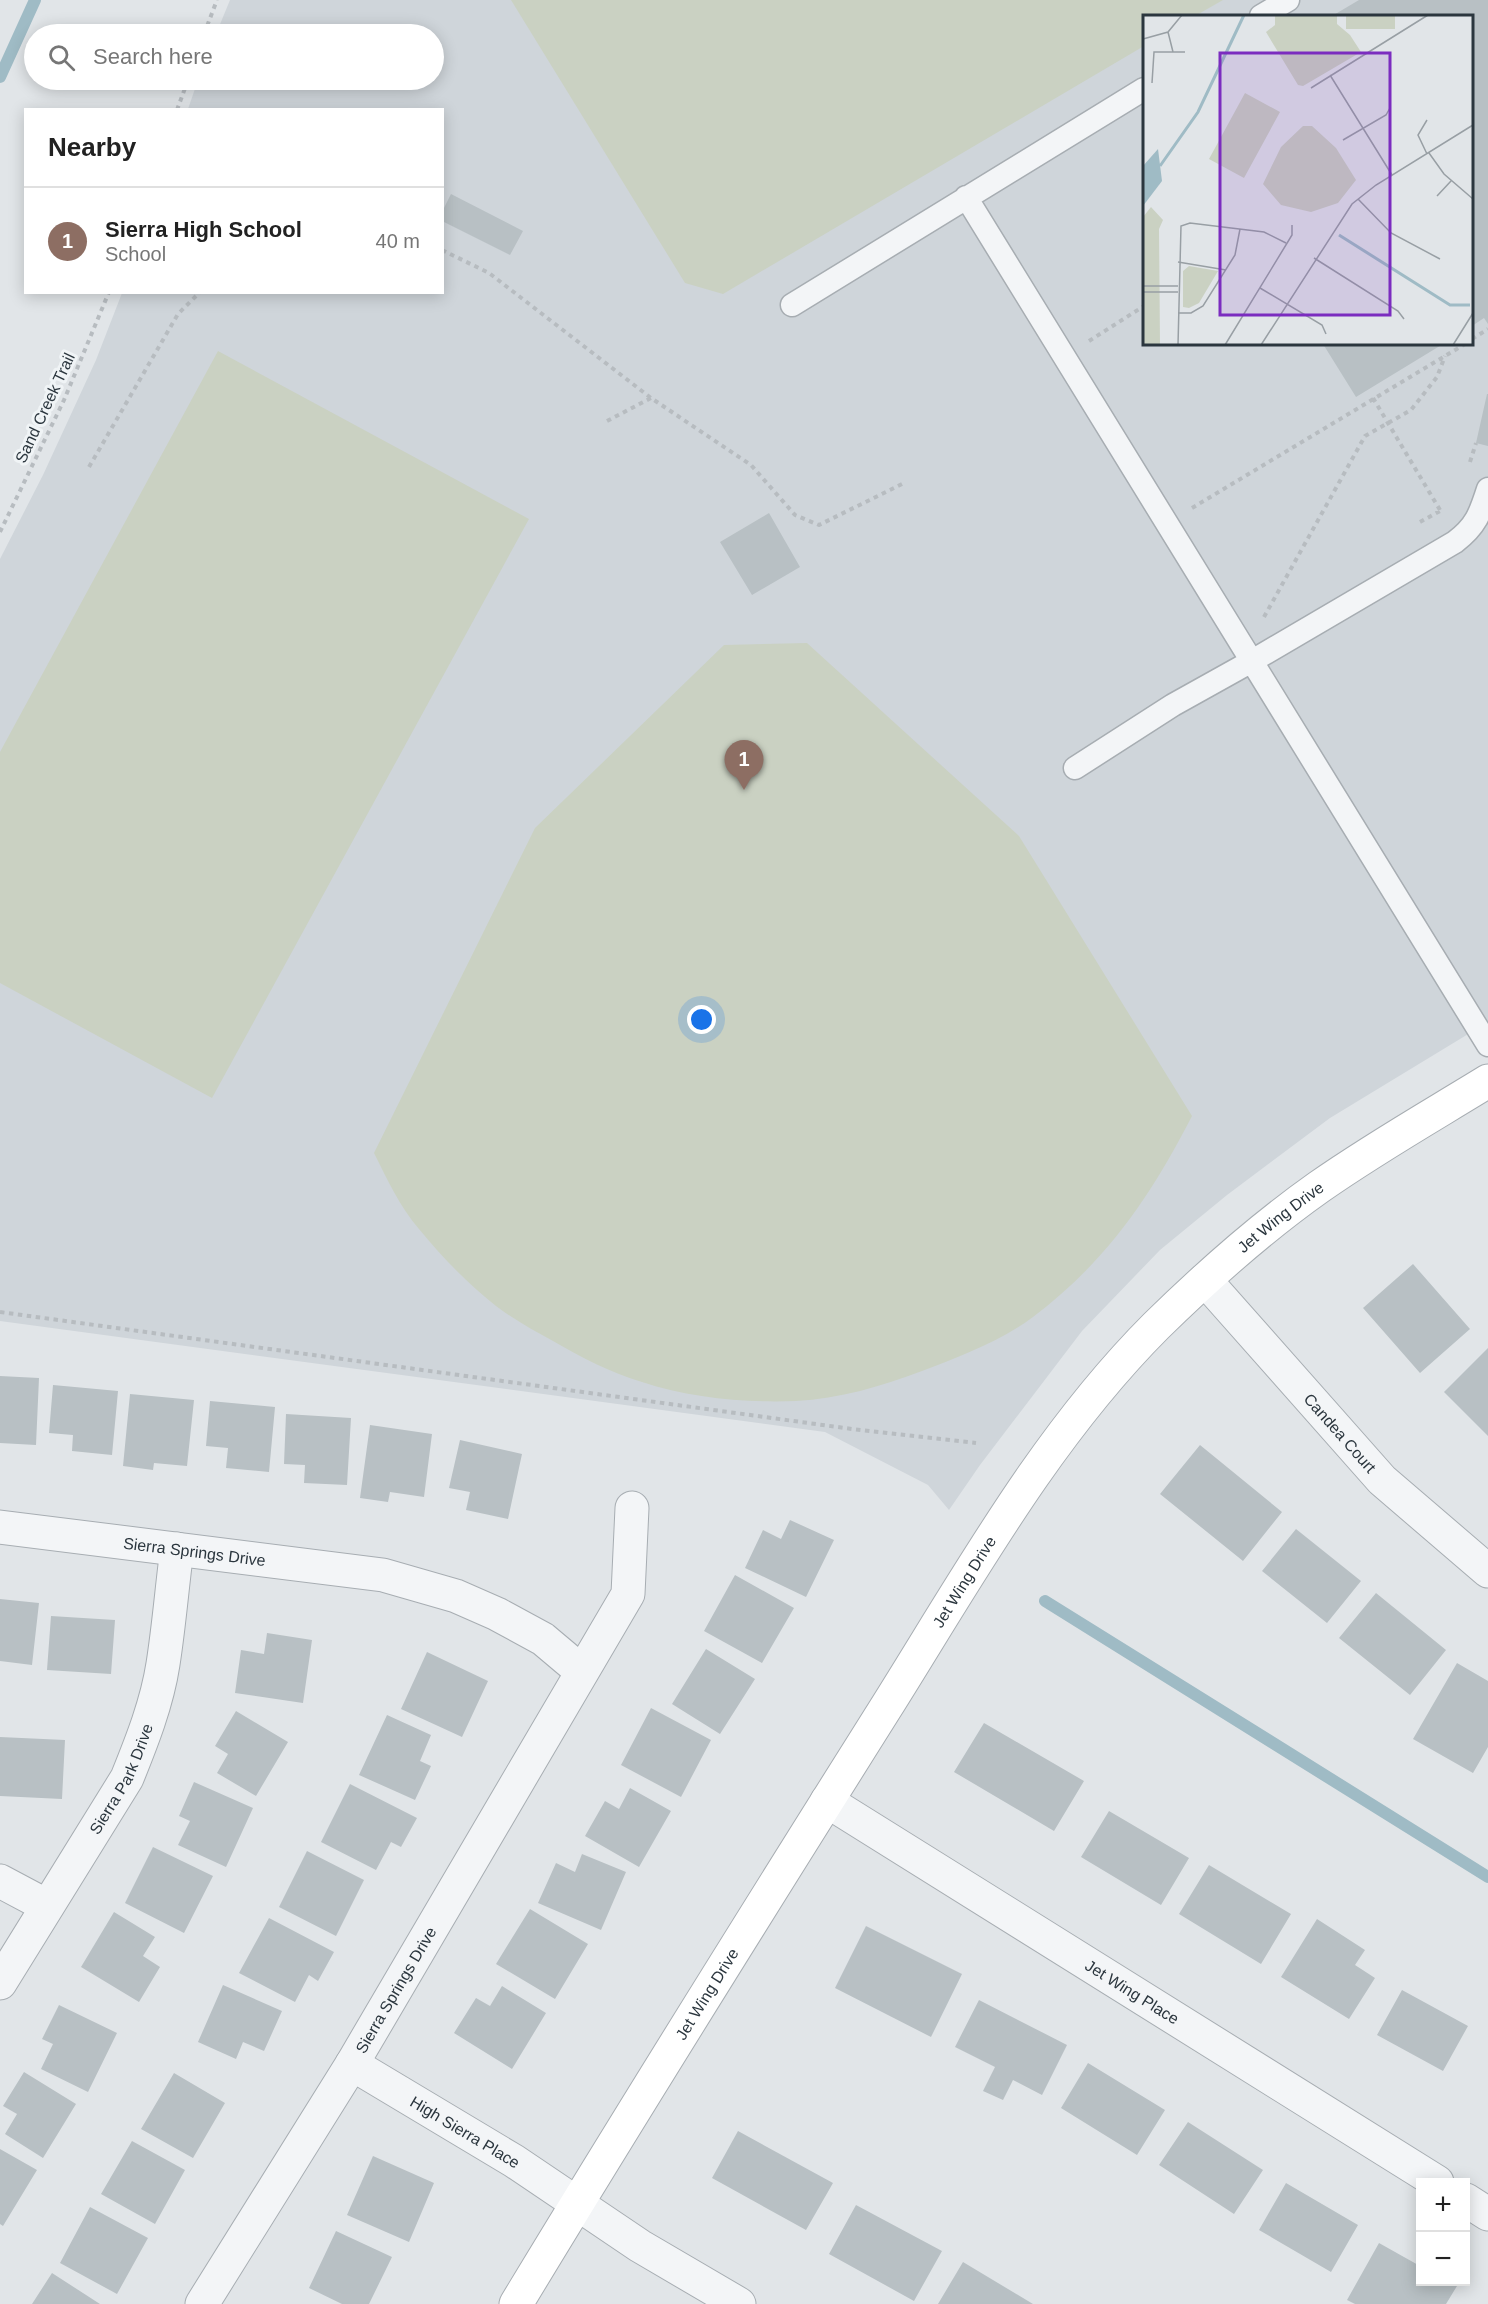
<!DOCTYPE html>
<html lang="en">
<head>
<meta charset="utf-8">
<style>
  body { margin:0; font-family:Arial,sans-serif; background:#f2f2f2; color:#222 }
  .controls { position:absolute; right:18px; bottom:18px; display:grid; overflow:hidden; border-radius:0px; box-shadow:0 3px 15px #0003 }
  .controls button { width:54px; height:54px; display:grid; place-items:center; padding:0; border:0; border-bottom:2px solid #e0e0e0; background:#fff; color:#222; font:30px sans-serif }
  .you { position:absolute; left:702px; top:1020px; width:21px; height:21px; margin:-15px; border:4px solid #fff; border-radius:50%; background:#1a73e8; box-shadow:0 0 0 9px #1a73e833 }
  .badge { display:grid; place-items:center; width:39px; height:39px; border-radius:50%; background:#db2777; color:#fff; font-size:20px; font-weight:700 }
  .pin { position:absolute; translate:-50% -50px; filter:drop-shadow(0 2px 3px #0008) }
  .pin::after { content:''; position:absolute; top:32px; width:21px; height:18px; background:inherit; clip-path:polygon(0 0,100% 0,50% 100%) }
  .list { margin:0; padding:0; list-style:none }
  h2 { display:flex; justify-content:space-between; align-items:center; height:78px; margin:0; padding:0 24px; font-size:26px }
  h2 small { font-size:20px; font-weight:400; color:#767676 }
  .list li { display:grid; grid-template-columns:39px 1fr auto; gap:18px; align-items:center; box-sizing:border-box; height:108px; padding:0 24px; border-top:2px solid #e0e0e0 }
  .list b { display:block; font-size:22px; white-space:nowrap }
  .list p { margin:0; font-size:20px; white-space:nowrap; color:#767676 }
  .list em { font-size:20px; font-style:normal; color:#767676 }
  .icon { flex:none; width:33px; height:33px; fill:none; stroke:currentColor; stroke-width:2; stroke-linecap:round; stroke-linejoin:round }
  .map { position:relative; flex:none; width:1488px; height:2304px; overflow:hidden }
  .search { position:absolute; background:#fff; box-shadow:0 3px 15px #0003; left:24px; top:24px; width:420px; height:66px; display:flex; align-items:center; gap:15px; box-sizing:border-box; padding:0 21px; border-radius:33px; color:#767676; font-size:22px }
  .panel { position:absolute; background:#fff; box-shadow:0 3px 15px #0003; left:24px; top:108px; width:420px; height:186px; border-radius:0px }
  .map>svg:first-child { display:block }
  .built { fill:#cfd5da; fill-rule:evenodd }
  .green { fill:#cad1c2 }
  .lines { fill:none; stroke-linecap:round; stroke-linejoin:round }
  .stream { stroke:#9fbbc5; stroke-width:12 }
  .building { fill:#b8c0c4 }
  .lane-casing { stroke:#a7adb2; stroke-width:25 }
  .street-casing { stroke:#a7adb2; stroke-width:35 }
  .secondary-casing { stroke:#a7adb2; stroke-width:35 }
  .path { stroke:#b7bcc0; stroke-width:4; stroke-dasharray:4.5 4.5; stroke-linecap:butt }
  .lane { stroke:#f3f5f7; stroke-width:22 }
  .street { stroke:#f3f5f7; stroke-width:33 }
  .secondary { stroke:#fff; stroke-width:33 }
  .labels { text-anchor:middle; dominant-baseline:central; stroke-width:6; stroke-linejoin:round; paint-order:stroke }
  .street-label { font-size:16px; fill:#2b363e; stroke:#f0f4f6 }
  .inset-river { fill:none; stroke:#9fbbc5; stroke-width:3 }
  .inset-road { fill:none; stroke:#989fa4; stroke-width:1.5 }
  .view { fill:#7b2cbf; fill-opacity:0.15; stroke:#7b2cbf; stroke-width:3 }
  .inset-edge { fill:none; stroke:#2b363e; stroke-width:3 }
</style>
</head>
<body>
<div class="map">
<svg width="1488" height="2304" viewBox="0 0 1488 2304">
  <rect width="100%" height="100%" fill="#e1e5e8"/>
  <path class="built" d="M230,0H1488V1022L1330,1118L1227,1195L1160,1250L1082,1331L980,1465L949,1510L928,1485L825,1432L0,1321V559L43,475L96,360L122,293L442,292V110L188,109L198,80H434V34H216ZM1144,16H1472V344H1144Z"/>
  <path class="green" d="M511,0H1223L1195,16H1144V46L723,294L685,283Z
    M218,351L529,519L212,1098L0,983V752Z
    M807,643L1019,836L1192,1116C1151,1196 1106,1262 1033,1317C1001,1341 959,1357 922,1371C882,1386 839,1399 796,1401C746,1403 690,1398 642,1382C611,1373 581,1357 553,1341C534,1331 513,1319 496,1306C468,1284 441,1256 419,1229C400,1207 387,1179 374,1153L535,828L724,645Z"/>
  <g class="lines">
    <path class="stream" d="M0,77L35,0
      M1045,1601L1488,1877"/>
  </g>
  <path class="building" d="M1359,0H1488V324L1484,318L1472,326V16H1332Z
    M451,194L523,231L510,255L442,221V212Z
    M1323,344H1443L1356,397Z
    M1487,394H1488V446L1476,443Z
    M769,513L800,567L752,595L720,542Z
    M1413,1264L1470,1329L1420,1373L1363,1308Z
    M1488,1348V1436L1444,1392Z
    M0,1376L39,1378L36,1445L0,1443Z
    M53,1385L118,1391L112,1455L72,1451L73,1435L49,1433Z
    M130,1394L194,1400L187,1466L154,1463L153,1470L123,1466Z
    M210,1401L275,1407L269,1472L226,1468L228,1448L206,1446Z
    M286,1414L351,1418L347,1485L304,1483L305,1465L284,1464Z
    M370,1425L432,1434L424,1497L390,1492L388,1502L360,1498Z
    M460,1440L522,1454L508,1519L466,1510L470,1492L449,1488Z
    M1200,1445L1282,1512L1243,1561L1160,1494Z
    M790,1520L834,1540L806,1597L745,1568L763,1530L781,1539Z
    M1296,1529L1361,1581L1327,1623L1262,1571Z
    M735,1575L794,1608L762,1663L704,1631Z
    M1376,1593L1446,1650L1410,1695L1339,1638Z
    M0,1599L39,1603L32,1665L0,1661Z
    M51,1616L115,1620L111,1674L47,1670Z
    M267,1633L312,1640L303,1703L235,1693L241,1650L264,1654Z
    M706,1649L755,1679L720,1734L672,1704Z
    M427,1652L488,1681L462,1737L401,1709Z
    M1457,1663L1488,1681V1747L1473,1773L1413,1739Z
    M651,1708L711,1740L681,1797L621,1765Z
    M236,1711L288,1742L256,1796L217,1773L228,1754L215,1746Z
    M387,1715L431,1735L420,1761L431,1766L415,1800L359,1775Z
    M984,1723L1084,1781L1054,1831L954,1772Z
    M0,1737L65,1740L62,1799L0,1796Z
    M194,1782L253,1808L226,1867L178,1845L190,1821L179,1816Z
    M350,1784L417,1818L401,1847L391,1842L376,1870L321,1842Z
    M630,1788L671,1811L639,1867L585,1836L605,1801L619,1809Z
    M1109,1811L1189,1858L1161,1905L1081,1857Z
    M153,1847L213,1876L184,1933L125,1903Z
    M307,1851L364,1880L336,1936L279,1907Z
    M582,1854L626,1872L601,1930L538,1903L556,1863L575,1872Z
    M1209,1865L1291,1914L1261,1964L1179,1914Z
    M530,1909L588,1944L555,1999L496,1964Z
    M114,1912L155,1937L143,1956L160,1967L139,2002L81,1967Z
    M269,1918L334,1952L318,1981L309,1975L295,2002L239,1973Z
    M1317,1919L1365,1950L1355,1965L1375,1978L1349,2019L1281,1977Z
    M866,1926L962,1974L931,2037L835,1988Z
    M223,1985L282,2011L264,2051L243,2042L236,2059L198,2042Z
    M502,1986L546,2013L512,2069L454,2033L476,1998L490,2006Z
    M1402,1990L1468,2026L1443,2071L1377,2035Z
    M979,2000L1067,2045L1042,2095L1013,2080L1003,2100L983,2091L995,2067L955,2047Z
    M59,2005L117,2033L88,2092L41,2069L53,2044L42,2039Z
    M1088,2063L1165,2110L1137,2155L1061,2108Z
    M24,2072L76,2104L43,2158L5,2134L17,2114L3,2106Z
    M174,2073L225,2103L193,2158L141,2129Z
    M1188,2122L1263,2170L1234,2214L1159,2165Z
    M738,2131L833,2183L806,2230L712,2178Z
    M132,2141L185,2170L155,2224L101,2194Z
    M0,2149L37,2170L3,2226L0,2224Z
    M373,2156L434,2183L409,2242L347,2215Z
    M1286,2183L1358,2225L1331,2272L1259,2230Z
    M856,2205L942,2251L914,2301L829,2254Z
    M90,2207L148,2238L117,2294L60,2263Z
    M336,2231L392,2257L369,2304H342L309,2288Z
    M1379,2243L1420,2266V2282H1448L1457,2286L1446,2304H1355L1347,2300Z
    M963,2262L1033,2304H938Z
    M52,2273L100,2304H32Z"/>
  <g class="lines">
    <defs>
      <path id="lane" d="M1261,16L1288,0
        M966,197L1488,1045
        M792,305L1144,89
        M1075,768L1173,705L1252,661L1455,542C1476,526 1480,514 1488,489"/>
      <g id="street">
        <path id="s1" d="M1205,1280L1382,1480L1488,1571"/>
        <path id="s2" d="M0,1527L383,1575L456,1596L497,1614L543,1639L581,1671"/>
        <path id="s3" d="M827,1801L1437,2182"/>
        <path d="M0,1881L47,1906"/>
        <path id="s4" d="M0,1983L127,1778C142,1741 157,1703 163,1664C169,1626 172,1587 177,1549"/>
        <path id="s5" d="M352,2064L514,2161L640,2246L739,2304"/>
        <path d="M1466,2200L1488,2214"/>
        <path id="s6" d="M202,2304L352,2064L628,1594L632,1508"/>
      </g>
      <g id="secondary">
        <path id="s7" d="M516,2304C637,2104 761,1906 885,1709C968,1577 1045,1437 1156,1326C1207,1276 1261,1228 1319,1187C1373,1149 1431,1116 1488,1081"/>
      </g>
    </defs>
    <use href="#lane" class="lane-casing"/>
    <use href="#street" class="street-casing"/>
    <use href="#secondary" class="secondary-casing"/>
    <path class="path" d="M204,34L217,0
      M177,110L188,80
      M442,250L489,273L651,398L751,465L795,515L819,525L902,484
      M1472,339L1488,329
      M1089,341L1144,306
      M1373,398L1440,510
      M607,421L651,398
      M1470,462L1476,443
      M89,467L178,314L200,292
      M1192,508L1465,344
      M1420,522L1440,511
      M0,532L64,400L109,292
      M1264,617L1365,436L1411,410L1437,377L1445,356
      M0,1312L852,1429L976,1443"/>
    <use href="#lane" class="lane"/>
    <use href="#street" class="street"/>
    <use href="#secondary" class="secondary"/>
  </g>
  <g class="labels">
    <g class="street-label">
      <text transform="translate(45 408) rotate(-65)">Sand Creek Trail</text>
      <text stroke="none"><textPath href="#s7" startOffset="1336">Jet Wing Drive</textPath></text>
      <text stroke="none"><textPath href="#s1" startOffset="204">Candea Court</textPath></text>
      <text stroke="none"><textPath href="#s2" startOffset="196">Sierra Springs Drive</textPath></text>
      <text stroke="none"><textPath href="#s7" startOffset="850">Jet Wing Drive</textPath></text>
      <text stroke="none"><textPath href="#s4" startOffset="238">Sierra Park Drive</textPath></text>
      <text stroke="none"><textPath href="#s6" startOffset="369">Sierra Springs Drive</textPath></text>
      <text stroke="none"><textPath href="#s3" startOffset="360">Jet Wing Place</textPath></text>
      <text stroke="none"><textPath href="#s7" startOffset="364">Jet Wing Drive</textPath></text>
      <text stroke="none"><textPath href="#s5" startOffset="132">High Sierra Place</textPath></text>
    </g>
  </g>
  <g transform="translate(1143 15)">
    <rect width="330" height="330" fill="#e1e5e8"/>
    <path d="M132,0H194V9L207,20L218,37L160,71L155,70L123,17L132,10ZM203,0H252V14H203ZM102,78L137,97L101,163L66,144ZM160,111H169L193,133L213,165L195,188L168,197L138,190L120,169L138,132ZM8,192L20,205L16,214L17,330H0V202ZM46,251L75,256L56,288L46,293L40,292V256Z" fill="#cad1c2"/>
    <path d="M15,134L19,166L0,191V151Z" fill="#9fbbc5"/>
    <path class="inset-river" d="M17,151L55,97L101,0M196,220L307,290H327"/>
    <path class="inset-road" d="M25,17L30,37M0,24L25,17L39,0M187,60L249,160M9,68L11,37H42M168,73L285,0M284,105L275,120L284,139M200,125L243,100L247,93M286,138L301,159L330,184M294,181L308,166M215,184L248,218L297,244M171,243L255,296L261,304M35,247L83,255M0,271H35M117,273L179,310L183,319M0,277H35M35,298H48L60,291L92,240L97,214M35,330L38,211L47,208L121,217L143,228M82,330L149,220V210M118,330L209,189L233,170L330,110M310,330L330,298"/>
    <path class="view" d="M77,38H247V300H77Z"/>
    <rect width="330" height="330" class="inset-edge"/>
  </g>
</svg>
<div class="controls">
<button>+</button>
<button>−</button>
</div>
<div class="you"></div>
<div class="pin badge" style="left:744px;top:790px;background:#8d6e63">1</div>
<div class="search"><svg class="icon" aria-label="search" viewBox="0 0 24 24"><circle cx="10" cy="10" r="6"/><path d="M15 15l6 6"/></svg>Search here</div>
<section class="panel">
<h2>Nearby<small></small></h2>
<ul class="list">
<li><span class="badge" style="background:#8d6e63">1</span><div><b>Sierra High School</b><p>School</p></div><em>40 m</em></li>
</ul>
</section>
</div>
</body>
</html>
